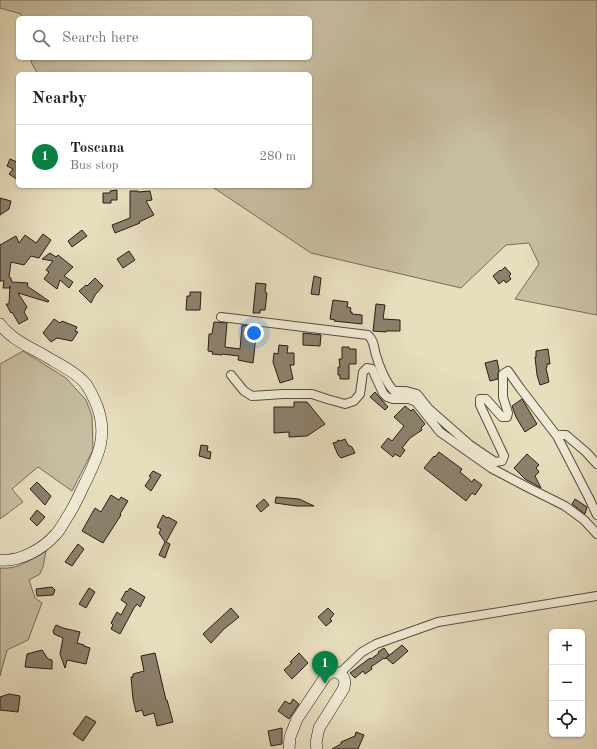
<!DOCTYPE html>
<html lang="en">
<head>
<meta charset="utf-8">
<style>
  body { margin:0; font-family:"Old Standard TT",serif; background:#f6f6f6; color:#222 }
  .controls { position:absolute; right:12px; bottom:12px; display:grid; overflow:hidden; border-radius:6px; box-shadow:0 1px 3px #0004 }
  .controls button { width:36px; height:36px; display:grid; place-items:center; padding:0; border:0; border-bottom:1px solid #e0e0e0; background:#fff; color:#222; font:20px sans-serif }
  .you { position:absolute; left:254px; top:333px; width:14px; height:14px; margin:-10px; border:3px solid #fff; border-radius:50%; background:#1a73e8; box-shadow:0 0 0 6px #1a73e833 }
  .badge { display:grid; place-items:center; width:26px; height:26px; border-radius:50%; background:#0b8043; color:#fff; font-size:13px; font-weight:700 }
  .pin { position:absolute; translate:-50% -33px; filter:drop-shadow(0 1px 2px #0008) }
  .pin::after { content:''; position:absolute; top:21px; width:14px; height:12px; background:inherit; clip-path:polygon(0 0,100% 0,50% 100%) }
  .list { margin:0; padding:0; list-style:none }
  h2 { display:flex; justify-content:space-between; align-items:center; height:52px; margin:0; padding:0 16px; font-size:17px }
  h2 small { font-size:13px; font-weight:400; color:#767676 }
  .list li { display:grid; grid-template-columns:26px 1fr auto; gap:12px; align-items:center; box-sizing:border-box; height:64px; padding:0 16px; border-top:1px solid #e0e0e0 }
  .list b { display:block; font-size:15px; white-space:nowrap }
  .list p { margin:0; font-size:13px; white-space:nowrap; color:#767676 }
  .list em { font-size:13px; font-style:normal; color:#767676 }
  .icon { flex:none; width:22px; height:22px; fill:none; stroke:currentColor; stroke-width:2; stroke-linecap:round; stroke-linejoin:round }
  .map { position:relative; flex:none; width:597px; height:749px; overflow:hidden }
  .search { position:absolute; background:#fff; box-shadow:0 1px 3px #0004; left:16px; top:16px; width:296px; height:44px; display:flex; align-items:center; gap:10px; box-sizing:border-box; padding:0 14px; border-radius:6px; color:#767676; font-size:15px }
  .panel { position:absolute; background:#fff; box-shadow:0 1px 3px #0004; left:16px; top:72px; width:296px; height:116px; border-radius:6px }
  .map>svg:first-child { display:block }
  .green { fill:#c7bda1; stroke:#786d5b }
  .building { fill:#8c816d; stroke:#291d15 }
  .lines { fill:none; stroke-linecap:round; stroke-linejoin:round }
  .street-casing { stroke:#584d3f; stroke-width:10 }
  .secondary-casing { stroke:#291d15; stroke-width:12 }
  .street { stroke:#efead5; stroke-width:8 }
  .secondary { stroke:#efead5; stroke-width:11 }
</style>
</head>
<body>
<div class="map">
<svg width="597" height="749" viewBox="0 0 597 749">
  <rect width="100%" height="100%" fill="#e7debe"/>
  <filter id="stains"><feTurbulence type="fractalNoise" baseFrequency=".005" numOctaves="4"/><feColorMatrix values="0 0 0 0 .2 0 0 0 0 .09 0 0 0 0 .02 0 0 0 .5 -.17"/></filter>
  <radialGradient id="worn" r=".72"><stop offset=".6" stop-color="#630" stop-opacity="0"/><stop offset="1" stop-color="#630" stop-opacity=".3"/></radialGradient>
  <path class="green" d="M0,0H597V315L515,299L539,264L529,243L506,245L461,288L311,253L211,186H310V74H38L32,64L30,58H310V18H22L21,14L0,8Z
    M23,351L66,378L86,400L92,416L93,450L72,491L38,467L12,489L23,502L0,519V364Z
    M46,551L43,567L40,574L29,580L35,598L42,603L28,640L7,650L0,676V568C17,570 31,560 46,551Z"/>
  <path class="building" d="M10,159L17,162L18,160V180L9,174L13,169L7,166Z
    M117,190V200H111V203H103V193H110V191Z
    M130,191H138V192L150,191L152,200L146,201L154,215L139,222L140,223L115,233L112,225L130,218Z
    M0,198L11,201L9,209L0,215Z
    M82,230L87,236L72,247L68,241Z
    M43,234L51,240L39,258L31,256L24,265L11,262L9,277L11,278V280L12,282L28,283L27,286L49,301L48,302L18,293L27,307L24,312L28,319L19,324L12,312L11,313L6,304H9L10,286V288H3L4,281H0V245L16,236L19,243L25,235L36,243Z
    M129,251L135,260L123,268L117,259Z
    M50,253L56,257L58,255L73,267L64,276L73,282L69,288L60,280L57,289L44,279L49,272L46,270L53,261L42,259Z
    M505,267L511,274L509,276L511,279L506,283L504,280L499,284L493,276L500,270L501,271Z
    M314,276L321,278L319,295L311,294Z
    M95,278L103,286L95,295L91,303L79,291L86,285L87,286Z
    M256,283L266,284L265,292L267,293L265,310H260V313H253Z
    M190,292H201L200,310H186L187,296H190Z
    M333,300L348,302L347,307L351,308L350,312H352V314L362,315V324L334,321L335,320L330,319Z
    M376,304L385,305L383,319L400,320V331H386V332L373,331Z
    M54,319L60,323L62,321L77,327L75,331L78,332L72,341L57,338L51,342L43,333Z
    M214,322L227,323L225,347L240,349L242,325L257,327L253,363L238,360L239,356L222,354V355L212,354L213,352L208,351L209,334H212Z
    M303,333L321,335L320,346L303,345Z
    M279,345L288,346L287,353H294V365H290L293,379L280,383L273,362L274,353L278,354Z
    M342,347H349V349H356V364H349V379H340V375H338V367H340L339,359H342Z
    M548,349L550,364H547V367L546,368L549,382L540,385L537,375L535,357H536V351Z
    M497,360L499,370L498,374V379L490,381L485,363Z
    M375,392L388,407L385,410L370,397Z
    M522,399L537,424L525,432L516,417L512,406Z
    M294,402H307L325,424L307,436L289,437V432L274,433V407H294Z
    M405,406L411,411L413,409L425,424L421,428L422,430L410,438L402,448L405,450L400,457L395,454L393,457L381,447L388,438L392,441L404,426L394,417Z
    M345,439L348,445L352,447L355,453L341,458L338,455L333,443L337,442L338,440L340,441Z
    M201,445L208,446L207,451L211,452L210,459L199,456Z
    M439,452L462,469L460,472L472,482L474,479L482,485L475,495L472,493L466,501L424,468L434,456L435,457Z
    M527,454L539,465L536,468L539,472L535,476L541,488L525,479L514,468Z
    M153,471L161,475L151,491L145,486L151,477L149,476Z
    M37,482L51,496L45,505L30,489Z
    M111,495L119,500L121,497L128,501L120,514L121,515L103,543L82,531L95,508L101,512Z
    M276,497L299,499L314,506H297L275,503Z
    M264,499L269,505L261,512L256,506Z
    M575,499L587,507L585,514L572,504Z
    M37,510L45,517L37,526L30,519Z
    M163,515L167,518L168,517L177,522L166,542L170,544L165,558L159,555L165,542L159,533L161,529L157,527Z
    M78,544L84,549L72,566L65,562Z
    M52,587L55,590L53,595L37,596L36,589Z
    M89,588L95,592L86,608L79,604Z
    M130,588L145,597L140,607L137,604L134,608L120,634L111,629L113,625L111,623L117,612L121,615L127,604L121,600L126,591L127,592Z
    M231,608L239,617L224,629L211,643L203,634Z
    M328,608L334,614L330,619L332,621L326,626L318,617Z
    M56,625L63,628L80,632L77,643L84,645V646L90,648L86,664L67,660L65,668L60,654L63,638L54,634L53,631Z
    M402,645L408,651L393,664L386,658Z
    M384,648L389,655L385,659L384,658L371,667L372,669L365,674L363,671L355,678L350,673L370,658L371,659L379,653L378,652Z
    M42,650L48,659L52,660V669L25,667L27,654Z
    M155,653L166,700H167L173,722L157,726L154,713L144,716L142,710L136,712L133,699L131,677H133V674L144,671L141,656Z
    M299,653L308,663L292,679L284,670L292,663L290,662Z
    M9,694L20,696L18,712L0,710V697Z
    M293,699L299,704L289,719L278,711L285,701L290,704Z
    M86,716L96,722L83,741L73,734Z
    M282,728V744L271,746L268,731Z
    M356,732L364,735L358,749H332L341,744V742L355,736Z"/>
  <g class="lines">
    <defs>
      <path id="street" d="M221,317L368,335C375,342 373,346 376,355C379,366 386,383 394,391H406L417,394L429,409L470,445L495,462L502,461L504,456L480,405V399H486L502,417H507L508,413L503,397V374L508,371L520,388L557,436L589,498L597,515
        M231,375L244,391L252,396L283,394H312L327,399L345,404L354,401L360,394L363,372L367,368L372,369L383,393L387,397L393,399H409L416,402L440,432L491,468L527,487L565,506L584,520L597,534
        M557,436L561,435H566L586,452L597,464
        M340,673L362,652L376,644L438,622L597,596"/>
      <path id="secondary" d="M0,324C12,341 35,349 52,360C63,366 76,373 84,382C89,387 92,395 95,401C110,434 98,457 83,487C78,498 73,509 66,519C63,524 60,530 56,534C43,549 20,562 0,560
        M289,749L290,737L297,719L325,677C327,675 328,674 330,673C337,670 344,675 345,682C345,683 344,686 344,688L319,728L316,743L317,749"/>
    </defs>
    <use href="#street" class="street-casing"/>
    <use href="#secondary" class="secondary-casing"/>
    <use href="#street" class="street"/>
    <use href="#secondary" class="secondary"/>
  </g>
  <rect width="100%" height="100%" filter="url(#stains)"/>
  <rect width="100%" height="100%" fill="url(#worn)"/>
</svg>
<div class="controls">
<button>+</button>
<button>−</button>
<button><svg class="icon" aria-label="locate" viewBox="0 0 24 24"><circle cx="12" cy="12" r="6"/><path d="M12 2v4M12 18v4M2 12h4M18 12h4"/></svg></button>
</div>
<div class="you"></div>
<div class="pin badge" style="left:325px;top:684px">1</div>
<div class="search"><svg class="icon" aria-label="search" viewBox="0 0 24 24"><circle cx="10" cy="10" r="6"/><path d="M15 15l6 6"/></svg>Search here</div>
<section class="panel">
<h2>Nearby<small></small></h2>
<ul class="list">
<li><span class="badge">1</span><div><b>Toscana</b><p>Bus stop</p></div><em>280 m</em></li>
</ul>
</section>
</div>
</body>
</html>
